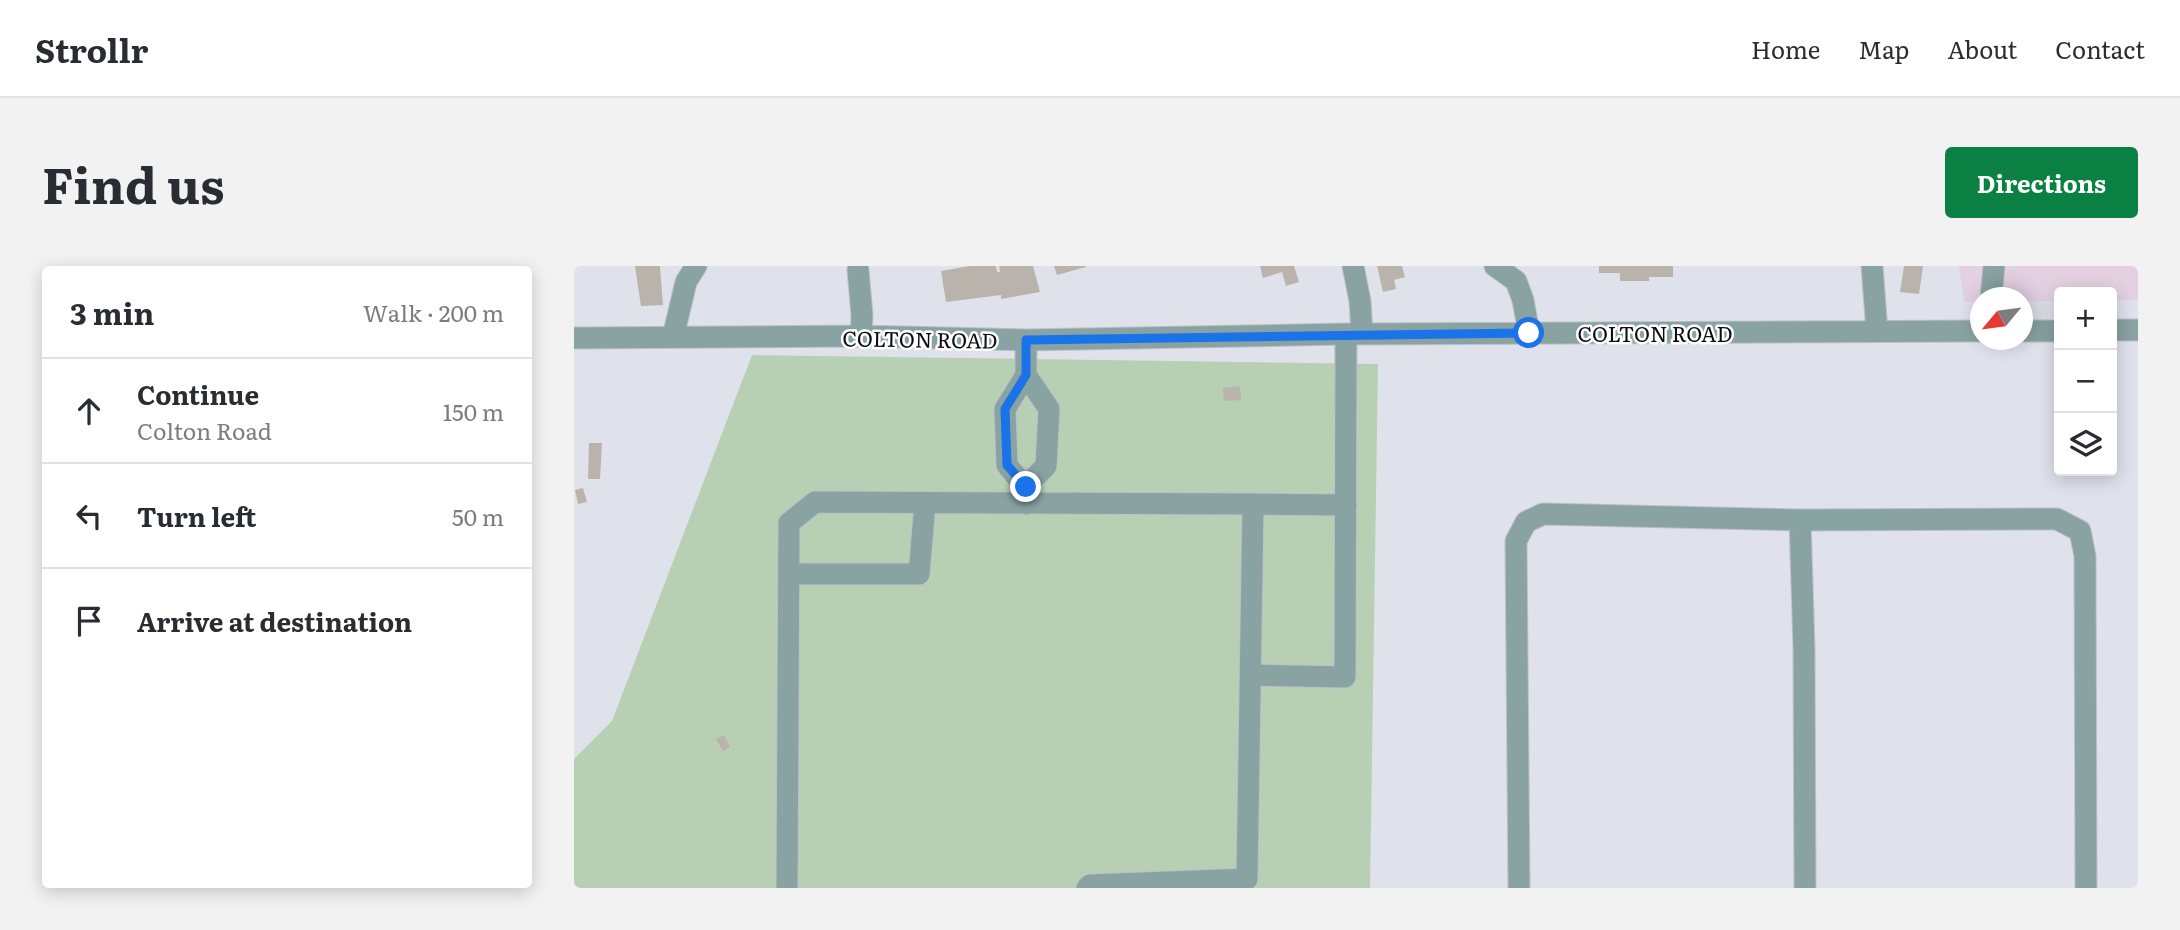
<!DOCTYPE html>
<html lang="en">
<head>
<meta charset="utf-8">
<style>
  body { margin:0; font-family:Literata,serif; background:#f2f2f3; color:#2b2b33 }
  .controls { position:absolute; right:21px; top:21px; display:grid; overflow:hidden; border-radius:7px; box-shadow:0 4px 18px #0003 }
  .controls button { width:63px; height:63px; display:grid; place-items:center; padding:0; border:0; border-bottom:2px solid #e1e1e2; background:#fff; color:#2b2b33; font:35px sans-serif }
  .compass { position:absolute; left:1396px; top:21px; width:63px; height:63px; border-radius:50%; background:#fff; box-shadow:0 4px 18px #0003; rotate:241deg }
  .stop { position:absolute; width:21px; height:21px; margin:-16px; border:5px solid #1a73e8; border-radius:50%; background:#fff }
  .stop.end { background:#1a73e8; border-color:#fff; box-shadow:0 2px 7px #0008 }
  .list { margin:0; padding:0; list-style:none }
  h2 { display:flex; justify-content:space-between; align-items:center; height:91px; margin:0; padding:0 28px; font-size:30px }
  h2 small { font-size:23px; font-weight:400; color:#7c7c81 }
  .list li { display:grid; grid-template-columns:46px 1fr auto; gap:21px; align-items:center; box-sizing:border-box; height:105px; padding:0 28px; border-top:2px solid #e1e1e2 }
  .list b { display:block; font-size:26px; white-space:nowrap }
  .list p { margin:0; font-size:23px; white-space:nowrap; color:#7c7c81 }
  .list em { font-size:23px; font-style:normal; color:#7c7c81 }
  .icon { flex:none; width:38px; height:38px; fill:none; stroke:currentColor; stroke-width:2; stroke-linecap:round; stroke-linejoin:round }
  .map { position:relative; flex:none; width:1564px; height:622px; overflow:hidden; border-radius:7px }
  header { display:flex; align-items:center; gap:42px; box-sizing:border-box; height:98px; padding:0 35px; background:#fff; border-bottom:2px solid #e1e1e2 }
  header strong { font-size:33px }
  nav { display:flex; gap:38px; margin-inline-start:auto; font-size:24px }
  .intro { display:flex; align-items:center; justify-content:space-between; box-sizing:border-box; height:168px; padding:0 42px }
  h1 { margin:0; font-size:49px }
  .button { padding:18px 32px; border-radius:7px; background:#0b8043; color:#fff; font-size:24px; font-weight:700 }
  main { display:flex; gap:42px; padding:0 42px }
  aside { flex:1; background:#fff; border-radius:7px; box-shadow:0 4px 18px #0003 }
  .map>svg:first-child { display:block }
  .commercial { fill:#e3d1e2 }
  .green { fill:#b7d0b3 }
  .building { fill:#bab3ab }
  .lines { fill:none; stroke-linecap:round; stroke-linejoin:round }
  .minor-casing { stroke:#bdbfc8; stroke-width:23 }
  .minor { stroke:#89a2a2; stroke-width:21 }
  .route { stroke:#1a73e8; stroke-width:9 }
  .labels { text-anchor:middle; dominant-baseline:central; stroke-width:5; stroke-linejoin:round; paint-order:stroke }
  .street-label { font-size:21px; fill:#0c0c0f; stroke:#fff }
</style>
</head>
<body>
<header>
<strong>Strollr</strong>
<nav><a>Home</a><a>Map</a><a>About</a><a>Contact</a></nav>
</header>
<div class="intro"><h1>Find us</h1><a class="button">Directions</a></div>
<main>
<aside>
<h2>3 min<small>Walk · 200 m</small></h2>
<ul class="list">
<li><svg class="icon" aria-label="ahead" viewBox="0 0 24 24"><path d="M12 20V5M6 11l6-6 6 6"/></svg><div><b>Continue</b><p>Colton Road</p></div><em>150 m</em></li>
<li><svg class="icon" aria-label="left" viewBox="0 0 24 24"><path d="M17 20v-9H6M10 6l-5 5 5 5"/></svg><div><b>Turn left</b></div><em>50 m</em></li>
<li><svg class="icon" aria-label="arrive" viewBox="0 0 24 24"><path d="M6 21V4h12l-3 4 3 4H6"/></svg><div><b>Arrive at destination</b></div></li>
</ul>
</aside>
<div class="map">
<svg width="1564" height="622" viewBox="0 0 1564 622">
  <rect width="100%" height="100%" fill="#dfe1eb"/>
  <path class="commercial" d="M1385,0H1564V34H1538V26H1485V35H1449L1448,32H1406V36H1390Z"/>
  <path class="green" d="M178,89L804,98L796,622H0V493L38,455Z"/>
  <path class="building" d="M61,0H86L89,39L67,40Z
    M396,0H422L423,6H426L425,0H459L466,26L427,33V29L372,36L367,5Z
    M480,0H512V1L483,9Z
    M686,0H720L725,16L712,20L708,6L689,12Z
    M803,0H828L831,11L820,14L822,23L809,26Z
    M1025,0H1099V11H1075V15H1046V7H1025Z
    M1330,0H1349L1345,28L1326,26Z
    M666,120L667,134L650,135L649,122Z
    M15,177H28L26,213H14Z
    M9,222L13,236L4,238L1,224Z
    M150,469L156,481L149,485L142,473Z"/>
  <g class="lines">
    <defs>
      <path id="minor" d="M779,0L786,35L788,68
        M921,0L942,15L949,34L955,67
        M1298,0L1303,65
        M284,4L288,49L287,70
        M1417,32L1420,0
        M1538,64H1564
        M1448,65H1485
        M99,71L112,16L122,0
        M0,72L287,70L452,74L772,68L1406,65
        M452,74V109L431,143L433,199L451,221L452,238
        M451,221L472,200L475,143L452,109
        M679,238L772,239
        M1226,254L1230,382L1231,622
        M216,308H345L351,237
        M677,409L771,411L772,68
        M213,622L215,257L241,236L679,238L673,613L516,619L513,622
        M945,622L942,275L952,256L969,248L1226,254L1483,253L1506,265L1511,290L1512,622"/>
    </defs>
    <use href="#minor" class="minor-casing"/>
    <use href="#minor" class="minor"/>
  </g>
  <g class="lines">
    <path class="route" d="M452,221L433,199L431,143L452,109V74L955,67"/>
  </g>
  <g class="labels">
    <g class="street-label">
      <text x="1081" y="66">COLTON ROAD</text>
      <text transform="translate(346 72) rotate(1)">COLTON ROAD</text>
    </g>
  </g>
</svg>
<div class="controls">
<button>+</button>
<button>−</button>
<button><svg class="icon" aria-label="layers" viewBox="0 0 24 24"><path d="M12 4l9 5-9 5-9-5zM3 14l9 5 9-5"/></svg></button>
</div>
<svg class="compass" viewBox="-18 -18 36 36"><path d="M0-13l5 13h-10z" fill="#e53935"/><path d="M0 13l5-13h-10z" fill="#7c7c81"/></svg>
<div class="stop" style="left:955px;top:67px"></div>
<div class="stop end" style="left:452px;top:221px"></div>
</div>
</main>
</body>
</html>
